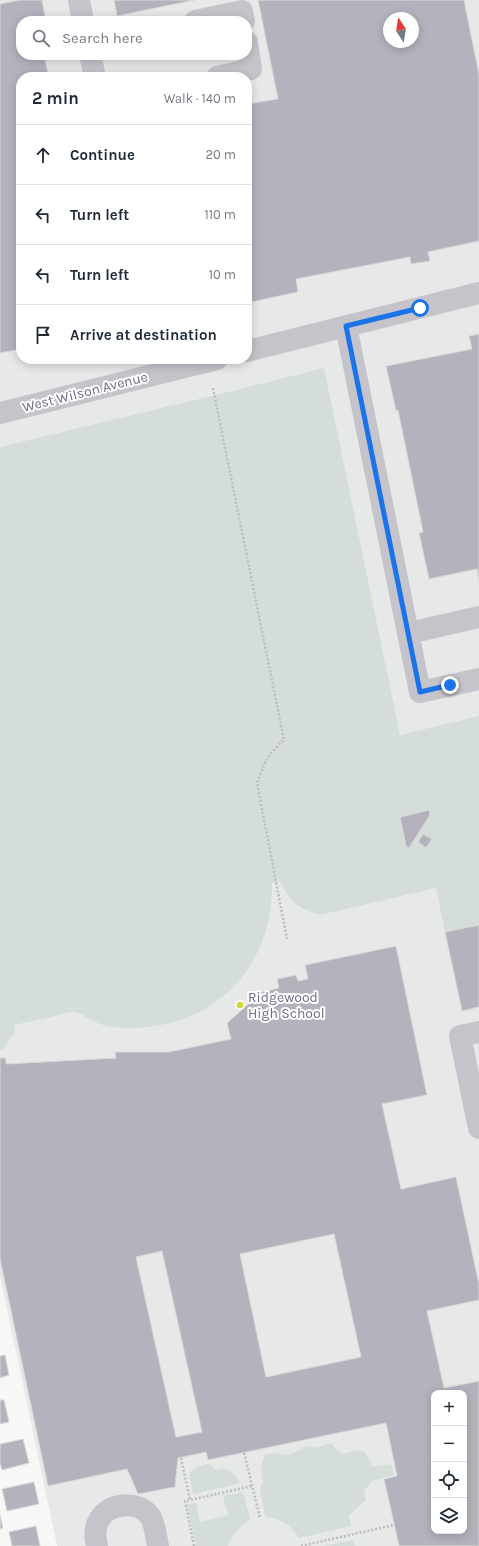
<!DOCTYPE html>
<html lang="en">
<head>
<meta charset="utf-8">
<style>
  body { margin:0; font-family:Karla,sans-serif; background:#f6f6f7; color:#1f2937 }
  .controls { position:absolute; right:12px; bottom:12px; display:grid; overflow:hidden; border-radius:8px; box-shadow:0 2px 10px #0003 }
  .controls button { width:36px; height:36px; display:grid; place-items:center; padding:0; border:0; border-bottom:1px solid #e0e1e3; background:#fff; color:#1f2937; font:20px sans-serif }
  .compass { position:absolute; left:383px; top:12px; width:36px; height:36px; border-radius:50%; background:#fff; box-shadow:0 2px 10px #0003; rotate:348deg }
  .stop { position:absolute; width:12px; height:12px; margin:-9px; border:3px solid #1a73e8; border-radius:50%; background:#fff }
  .stop.end { background:#1a73e8; border-color:#fff; box-shadow:0 1px 4px #0008 }
  .list { margin:0; padding:0; list-style:none }
  h2 { display:flex; justify-content:space-between; align-items:center; height:52px; margin:0; padding:0 16px; font-size:17px }
  h2 small { font-size:13px; font-weight:400; color:#747a83 }
  .list li { display:grid; grid-template-columns:26px 1fr auto; gap:12px; align-items:center; box-sizing:border-box; height:60px; padding:0 16px; border-top:1px solid #e0e1e3 }
  .list b { display:block; font-size:15px; white-space:nowrap }
  .list em { font-size:13px; font-style:normal; color:#747a83 }
  .icon { flex:none; width:22px; height:22px; fill:none; stroke:currentColor; stroke-width:2; stroke-linecap:round; stroke-linejoin:round }
  .map { position:relative; flex:none; width:479px; height:1546px; overflow:hidden }
  .search { position:absolute; background:#fff; box-shadow:0 2px 10px #0003; left:16px; top:16px; width:236px; height:44px; display:flex; align-items:center; gap:10px; box-sizing:border-box; padding:0 14px; border-radius:16px; color:#747a83; font-size:15px }
  .panel { position:absolute; background:#fff; box-shadow:0 2px 10px #0003; left:16px; top:72px; width:236px; height:292px; border-radius:16px }
  .map>svg:first-child { display:block }
  .built { fill:#e7e9e9; fill-rule:evenodd }
  .green { fill:#d5ddd9 }
  .building { fill:#b4b2bd; stroke:#d9dad8; fill-rule:evenodd }
  .lines { fill:none; stroke-linecap:round; stroke-linejoin:round }
  .path { stroke:#bdbcc1; stroke-width:2.5; stroke-dasharray:2 2; stroke-linecap:butt }
  .minor { stroke:#c6c4cb; stroke-width:22 }
  .route { stroke:#1a73e8; stroke-width:5 }
  .poi-dot { fill:#cfd837; stroke:#fff; stroke-width:1.5 }
  .labels { text-anchor:middle; dominant-baseline:central; stroke-width:4; stroke-linejoin:round; paint-order:stroke }
  .street-label { font-size:14px; fill:#716985; stroke:#fff }
  .poi-label { font-size:14px; fill:#716985; stroke:#fff; text-anchor:start }
</style>
</head>
<body>
<div class="map">
<svg width="479" height="1546" viewBox="0 0 479 1546">
  <rect width="100%" height="100%" fill="#f6f8f6"/>
  <path class="built" d="M0,0H479V1546H57L0,1276ZM389,18H413V42H389ZM21,21H247V55H21ZM21,77H247V359H21ZM434,1393H464V1531H434Z"/>
  <path class="green" d="M324,368L400,735L479,716V925L445,932L436,888L320,915C299,909 290,902 280,881L272,883C273,967 216,1027 131,1028C120,1029 106,1027 95,1022C89,1020 80,1012 73,1012C68,1012 61,1015 55,1016C42,1019 28,1022 14,1025L15,1033L2,1050H0V447L220,394Z
    M326,1444H332L338,1451L343,1454L358,1450L366,1453L373,1467L391,1464L394,1475L372,1481L364,1491L366,1500L349,1515L351,1526L299,1538C291,1524 280,1520 265,1516L260,1488L263,1481C260,1474 261,1462 265,1455L275,1453L287,1455L294,1453L306,1446L316,1448Z
    M206,1464L211,1465L216,1470C231,1465 230,1473 240,1480L237,1484L193,1494L189,1474C194,1468 199,1466 206,1464Z
    M243,1492L250,1519C240,1527 232,1534 228,1546H196L187,1505L196,1502L200,1522L228,1515L223,1496Z
    M353,1540L355,1546H324Z"/>
  <path class="building" d="M20,0H42L46,21H21V55H44L49,77H21V349L0,353V4Z
    M114,0H195L117,16Z
    M258,0H464L479,74V241L428,252L430,261L411,264L410,257L296,279L298,292L247,303V104L278,99ZM389,18H413V42H389Z
    M479,334V581L477,569L429,579L419,533L423,532L398,410L396,411L386,366L472,349L469,336Z
    M429,810L430,815L409,848L406,846L400,817Z
    M423,834L432,839L426,848L418,842Z
    M479,925V1007L462,1011L445,932Z
    M396,946L427,1095L382,1104L401,1189L456,1177L479,1284V1300L427,1311L444,1388L479,1381V1546H399L384,1479L397,1476L386,1423L208,1460L206,1452L178,1458L175,1487L138,1494L127,1469L48,1486L0,1259V1058H6V1064L116,1058L115,1052H169L231,1039L227,1023L262,992L279,988L277,979L296,975L298,981L308,979L305,965ZM334,1234L361,1357L266,1377L240,1254ZM162,1251L202,1432L176,1437L136,1257ZM434,1393H464V1531H434Z
    M5,1355L9,1375L0,1378V1356Z
    M0,1400H4L9,1422L0,1424Z
    M23,1439L29,1463L2,1470L0,1463V1444Z
    M34,1482L39,1504L7,1511L2,1489Z
    M0,1515L3,1528L0,1529Z
    M36,1526L40,1546H12L9,1532Z"/>
  <g class="lines">
    <path class="path" d="M213,388L284,740C267,755 265,762 257,783L287,939
      M244,1453L260,1518
      M181,1458L190,1500
      M194,1546L185,1501L252,1486
      M301,1546L394,1525"/>
    <path class="minor" d="M79,0L83,21
      M195,21L242,11L244,21
      M90,55L95,77
      M217,77L251,69L247,42
      M346,326L420,692L479,679
      M247,351L479,293
      M0,413L217,359
      M409,633L479,617
      M479,1032L460,1036L479,1128
      M97,1546C95,1538 94,1530 98,1522C106,1503 138,1499 150,1516C155,1524 156,1537 158,1546"/>
  </g>
  <g class="lines">
    <path class="route" d="M420,308L346,326L420,692L450,685"/>
  </g>
  <circle class="poi-dot" cx="240" cy="1005" r="4"/>
  <g class="labels">
    <g class="street-label">
      <text transform="translate(85 392) rotate(-14)">West Wilson Avenue</text>
    </g>
    <g class="poi-label">
      <text x="248" y="997">Ridgewood<tspan x="248" dy="16">High School</tspan></text>
    </g>
  </g>
</svg>
<div class="controls">
<button>+</button>
<button>−</button>
<button><svg class="icon" aria-label="locate" viewBox="0 0 24 24"><circle cx="12" cy="12" r="6"/><path d="M12 2v4M12 18v4M2 12h4M18 12h4"/></svg></button>
<button><svg class="icon" aria-label="layers" viewBox="0 0 24 24"><path d="M12 4l9 5-9 5-9-5zM3 14l9 5 9-5"/></svg></button>
</div>
<svg class="compass" viewBox="-18 -18 36 36"><path d="M0-13l5 13h-10z" fill="#e53935"/><path d="M0 13l5-13h-10z" fill="#747a83"/></svg>
<div class="stop" style="left:420px;top:308px"></div>
<div class="stop end" style="left:450px;top:685px"></div>
<div class="search"><svg class="icon" aria-label="search" viewBox="0 0 24 24"><circle cx="10" cy="10" r="6"/><path d="M15 15l6 6"/></svg>Search here</div>
<section class="panel">
<h2>2 min<small>Walk · 140 m</small></h2>
<ul class="list">
<li><svg class="icon" aria-label="ahead" viewBox="0 0 24 24"><path d="M12 20V5M6 11l6-6 6 6"/></svg><div><b>Continue</b></div><em>20 m</em></li>
<li><svg class="icon" aria-label="left" viewBox="0 0 24 24"><path d="M17 20v-9H6M10 6l-5 5 5 5"/></svg><div><b>Turn left</b></div><em>110 m</em></li>
<li><svg class="icon" aria-label="left" viewBox="0 0 24 24"><path d="M17 20v-9H6M10 6l-5 5 5 5"/></svg><div><b>Turn left</b></div><em>10 m</em></li>
<li><svg class="icon" aria-label="arrive" viewBox="0 0 24 24"><path d="M6 21V4h12l-3 4 3 4H6"/></svg><div><b>Arrive at destination</b></div></li>
</ul>
</section>
</div>
</body>
</html>
